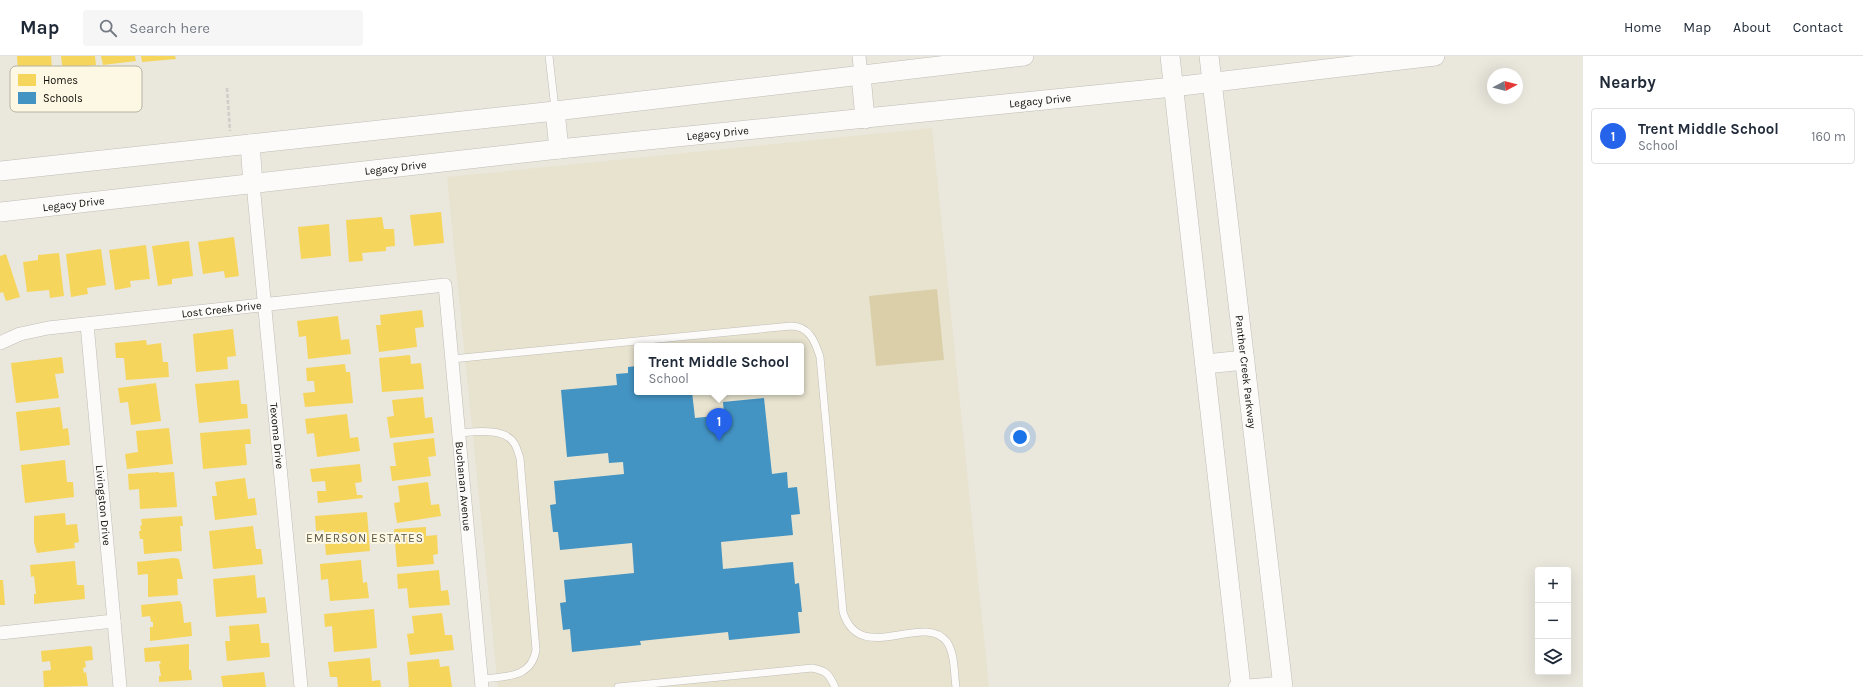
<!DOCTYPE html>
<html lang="en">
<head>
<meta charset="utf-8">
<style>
  body { margin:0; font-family:Karla,sans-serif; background:#f6f6f7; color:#1f2937 }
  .controls { position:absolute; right:12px; bottom:12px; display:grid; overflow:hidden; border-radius:4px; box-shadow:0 4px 16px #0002 }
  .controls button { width:36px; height:36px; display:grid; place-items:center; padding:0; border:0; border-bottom:1px solid #e0e1e3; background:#fff; color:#1f2937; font:20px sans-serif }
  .compass { position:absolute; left:1487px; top:12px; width:36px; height:36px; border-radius:50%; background:#fff; box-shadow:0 4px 16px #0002; rotate:83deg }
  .you { position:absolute; left:1020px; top:381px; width:14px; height:14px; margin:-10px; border:3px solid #fff; border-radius:50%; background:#1a73e8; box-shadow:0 0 0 6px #1a73e833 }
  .badge { display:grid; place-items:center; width:26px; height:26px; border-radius:50%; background:#2563eb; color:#fff; font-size:13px; font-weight:700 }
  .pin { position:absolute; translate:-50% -33px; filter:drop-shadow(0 1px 2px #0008) }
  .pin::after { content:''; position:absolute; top:21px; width:14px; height:12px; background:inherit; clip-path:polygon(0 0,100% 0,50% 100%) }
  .popup { position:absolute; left:634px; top:287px; width:170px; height:52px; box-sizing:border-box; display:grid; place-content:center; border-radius:4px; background:#fff; filter:drop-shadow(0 1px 3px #0005); font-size:13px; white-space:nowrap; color:#747a83 }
  .popup b { font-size:15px; color:#1f2937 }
  .popup::after { content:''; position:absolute; left:50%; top:100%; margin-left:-8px; border:8px solid transparent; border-top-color:#fff }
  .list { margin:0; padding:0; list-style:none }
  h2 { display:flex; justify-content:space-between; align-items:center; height:52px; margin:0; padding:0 16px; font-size:17px }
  h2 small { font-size:13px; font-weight:400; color:#747a83 }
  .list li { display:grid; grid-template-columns:26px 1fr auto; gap:12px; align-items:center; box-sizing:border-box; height:56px; margin:0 8px 8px; padding:0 8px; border:1px solid #e0e1e3; border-radius:4px }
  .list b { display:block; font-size:15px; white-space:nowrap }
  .list p { margin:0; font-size:13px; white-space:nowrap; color:#747a83 }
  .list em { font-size:13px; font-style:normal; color:#747a83 }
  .icon { flex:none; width:22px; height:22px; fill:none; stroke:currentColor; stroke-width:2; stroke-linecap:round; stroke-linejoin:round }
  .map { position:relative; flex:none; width:1583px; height:631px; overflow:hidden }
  header { display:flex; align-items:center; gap:24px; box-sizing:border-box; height:56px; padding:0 20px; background:#fff; border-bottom:1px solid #e0e1e3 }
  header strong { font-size:19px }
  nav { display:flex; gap:22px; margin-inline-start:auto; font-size:14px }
  .search { width:280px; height:36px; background:#f6f6f7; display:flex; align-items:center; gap:10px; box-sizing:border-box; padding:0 14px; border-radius:4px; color:#747a83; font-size:15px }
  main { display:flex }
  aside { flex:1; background:#fff }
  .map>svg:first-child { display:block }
  .built { fill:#e8e3cf; fill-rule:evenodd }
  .green { fill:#dbcfaa }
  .homes { fill:#f6d55c }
  .schools { fill:#4393c3 }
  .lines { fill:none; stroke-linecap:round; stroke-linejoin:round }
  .lane-casing { stroke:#c0bdb5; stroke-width:8 }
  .street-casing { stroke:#c0bdb5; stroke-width:14 }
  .secondary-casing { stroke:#c0bdb5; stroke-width:20 }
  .path { stroke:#cfceca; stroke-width:2.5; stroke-dasharray:4 2; stroke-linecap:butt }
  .lane { stroke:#fcfbfa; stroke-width:7 }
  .street { stroke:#fcfbfa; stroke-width:13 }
  .secondary { stroke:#fcfbfa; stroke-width:19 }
  .labels { text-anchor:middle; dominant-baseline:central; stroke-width:4; stroke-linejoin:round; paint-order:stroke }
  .street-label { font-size:11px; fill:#0f0d07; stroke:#fdf8e4 }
  .neighbourhood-label { font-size:12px; letter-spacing:1px; fill:#5b5646; stroke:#fdf8e4 }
  .key { fill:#fdf8e4; stroke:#b6b2a2; stroke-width:1 }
  .key-label { font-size:11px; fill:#0f0d07 }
</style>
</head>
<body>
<header>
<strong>Map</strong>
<div class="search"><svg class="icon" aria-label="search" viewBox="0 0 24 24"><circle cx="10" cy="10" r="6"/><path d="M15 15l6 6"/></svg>Search here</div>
<nav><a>Home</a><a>Map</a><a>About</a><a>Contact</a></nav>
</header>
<main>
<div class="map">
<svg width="1583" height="631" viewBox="0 0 1583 631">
  <rect width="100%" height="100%" fill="#eae7dd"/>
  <path class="built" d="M932,72L989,631H498L447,121ZM637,290H801V336H637Z"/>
  <path class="green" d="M937,233L944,304L876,310L869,240Z"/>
  <path class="homes" d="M17,0H51L52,13L18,16Z
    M61,0H95L96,9L69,12L70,16L63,17Z
    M101,0H135L136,5L103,9Z
    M141,0H175L176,3L142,6Z
    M441,156L444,187L414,190L410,159Z
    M382,161L384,173H394L395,190L386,191V195L362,197L363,205L349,206L346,164Z
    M329,168L331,200L301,203L298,171Z
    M234,181L239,220L225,222L224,215L203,218L198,186Z
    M189,185L193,220L172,223V228L158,230L152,190Z
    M146,189L150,223L130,225L131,231L115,234L109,194Z
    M101,193L106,229L87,232L88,238L71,241L66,198Z
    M59,197L64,240L50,242L49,234L27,236L23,206L38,204V199Z
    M6,198L20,241L6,245L3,236L0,237V200Z
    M422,254L424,271L415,272L417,291L379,296L376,269H381L380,259Z
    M338,260L341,284L349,283L351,298L308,303L306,280L299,281L297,265Z
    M233,273L236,300L227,301L228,313L196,316L193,278Z
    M146,284L147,289L161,287L163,306H168L169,321L126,324L124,302H116L115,287Z
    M410,299L411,308L421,307L424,333L382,336L379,302Z
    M62,301L64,317L55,318L59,342L16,347L11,307Z
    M345,308L346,316H350L353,347L305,351L303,337L315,336L314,325H307L306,312Z
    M239,324L241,348H247L248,362L199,367L195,328Z
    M156,327L161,365L131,369L128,346L120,347L118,332Z
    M423,341L425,362L432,361L434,377L390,382L387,361L394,360L392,344Z
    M60,351L63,373L68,372L70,389L20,395L16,356Z
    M347,358L350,382L358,381L360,395L317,401L314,377L307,378L305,363Z
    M169,372L173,408L127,413L125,398L138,396L136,375Z
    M250,373L251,388H245L247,409L203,413L200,377Z
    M434,382L436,400L428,401L431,420L392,425L390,410H396L393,387Z
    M65,404L67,426H73L74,441L25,447L21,409Z
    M360,408L362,426L355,427L357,439H362L363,442L318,447L317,435H326L325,425L312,426L310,413Z
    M159,416V417L174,416L177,451L140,453L139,433L129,434L128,418Z
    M245,422L248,443L255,442L257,459L215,464L212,440H217L215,426Z
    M428,426L431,449L439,448L441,460L397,467L394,447L400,446L398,430Z
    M367,456L370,495L326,499L324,474L316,475L315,460Z
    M65,457L66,469L77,468L79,486L74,487L75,492L37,497L34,486V460Z
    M182,460L183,470H180L182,495L144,498L143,483H140L139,475H141L140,470L142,469L141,463Z
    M253,470L256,493H261L263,508L213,513L209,475Z
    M426,471V480L437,479L438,498L433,499L434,508L397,511L394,473Z
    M174,502L179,503L183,523H177L178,539L148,541V518L138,519L137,506Z
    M361,504L363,527L367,526L369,542L330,545L328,523L321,524L320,508Z
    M75,505L77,529H84L85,543L34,548V538H36L34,520L31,521L30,509Z
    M439,514L441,535L448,534L450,549L409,552L407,532L398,533L397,518Z
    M255,519L257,542L265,541L267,557L216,561L213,523Z
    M0,524H3L5,549H0Z
    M180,545L182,549L184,567L191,566L192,580L150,585V571H153V566H151L150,560L142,561L141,549Z
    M374,553L377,592L334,596L332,570L325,571L324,558Z
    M442,557L445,579H452L454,594L410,599L407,578L414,577L412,560Z
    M259,568L261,587H269L270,601L227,605L225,585H230L229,570Z
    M189,588V614H191L192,624L159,626V620H161L159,608L161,607L160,605L145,606L144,592Z
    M90,590L92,591L93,604L85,605L86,611L83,612L84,617L86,616L88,630L44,631L43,615L51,614L50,605L42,606L41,595Z
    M370,602L372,625L380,624L381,631H338L337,621H330L328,606Z
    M439,603L440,611L449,610L452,631H409L407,606Z
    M264,616L266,631H223L221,620Z"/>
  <path class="schools" d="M637,310V336H692L695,362L724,359L723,346L764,342L772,418L787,416L788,432L797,431L800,458L791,459L793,479L721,486L723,513L793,506L795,528L799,527L802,556H798L800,577L729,584L728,576L640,585L641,589L572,596L570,573L563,574L560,547L566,546L564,524L634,517L632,487L560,494L558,476H553L550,449L556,448L554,425L624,418L623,406L609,407L608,397L567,401L561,334L617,329L616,318L628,317V311Z"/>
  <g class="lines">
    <defs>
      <path id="lane" d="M549,0L555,53
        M452,303L791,270C809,270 815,285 820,301L843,556C860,611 923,555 947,586C955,598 954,617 956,631
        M459,377C474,376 504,371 514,387C517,391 518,397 520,402L536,594C531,623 505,620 482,623
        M618,631L812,612C827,615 829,618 835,631"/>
      <g id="street">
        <path d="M859,0L861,19"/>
        <path id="s1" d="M253,128L301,631"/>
        <path id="s2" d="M87,268L120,631"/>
        <path id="s3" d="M0,287L20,278L48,272L445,229L482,631"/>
        <path d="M0,577L114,565"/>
        <path d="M1235,631L1283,627"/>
      </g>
      <g id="secondary">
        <path d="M1170,0L1241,631"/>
        <path id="s4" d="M1209,0L1283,631"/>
        <path d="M861,19L865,63"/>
        <path d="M555,55L559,93"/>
        <path d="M250,88L253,128"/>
        <path d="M0,115L555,55L1024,0"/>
        <path id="s5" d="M0,156L559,93L1173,31L1435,0"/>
        <path d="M1205,308L1245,304"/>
      </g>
    </defs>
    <use href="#lane" class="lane-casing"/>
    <use href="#street" class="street-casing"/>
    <use href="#secondary" class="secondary-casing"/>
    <path class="path" d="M227,32L230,75"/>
    <use href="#lane" class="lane"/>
    <use href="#street" class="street"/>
    <use href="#secondary" class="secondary"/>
  </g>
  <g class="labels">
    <g class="street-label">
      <text stroke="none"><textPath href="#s5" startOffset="1046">Legacy Drive</textPath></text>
      <text stroke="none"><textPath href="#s5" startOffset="722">Legacy Drive</textPath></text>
      <text stroke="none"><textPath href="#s5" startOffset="398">Legacy Drive</textPath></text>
      <text stroke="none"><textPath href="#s5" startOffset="74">Legacy Drive</textPath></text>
      <text stroke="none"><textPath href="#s3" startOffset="225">Lost Creek Drive</textPath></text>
      <text stroke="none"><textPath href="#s4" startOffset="318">Panther Creek Parkway</textPath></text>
      <text stroke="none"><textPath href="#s1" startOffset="253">Texoma Drive</textPath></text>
      <text stroke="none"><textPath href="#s3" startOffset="652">Buchanan Avenue</textPath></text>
      <text stroke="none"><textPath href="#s2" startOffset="182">Livingston Drive</textPath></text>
    </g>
    <g class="neighbourhood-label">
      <text x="365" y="482">EMERSON ESTATES</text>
    </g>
  </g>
  <rect x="10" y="10" width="132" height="46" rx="6" class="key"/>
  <rect x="18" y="18" width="18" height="12" fill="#f6d55c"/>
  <rect x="18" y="36" width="18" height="12" fill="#4393c3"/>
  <g class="key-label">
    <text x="43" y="28">Homes</text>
    <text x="43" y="46">Schools</text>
  </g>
</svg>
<div class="controls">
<button>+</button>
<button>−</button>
<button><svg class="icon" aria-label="layers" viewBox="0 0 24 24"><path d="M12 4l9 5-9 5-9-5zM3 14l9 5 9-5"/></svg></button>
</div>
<svg class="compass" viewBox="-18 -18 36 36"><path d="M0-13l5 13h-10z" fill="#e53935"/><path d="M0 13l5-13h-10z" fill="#747a83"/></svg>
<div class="you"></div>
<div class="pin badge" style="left:719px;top:385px">1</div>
<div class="popup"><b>Trent Middle School</b>School</div>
</div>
<aside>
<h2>Nearby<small></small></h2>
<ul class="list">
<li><span class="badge">1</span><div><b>Trent Middle School</b><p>School</p></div><em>160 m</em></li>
</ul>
</aside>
</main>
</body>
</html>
